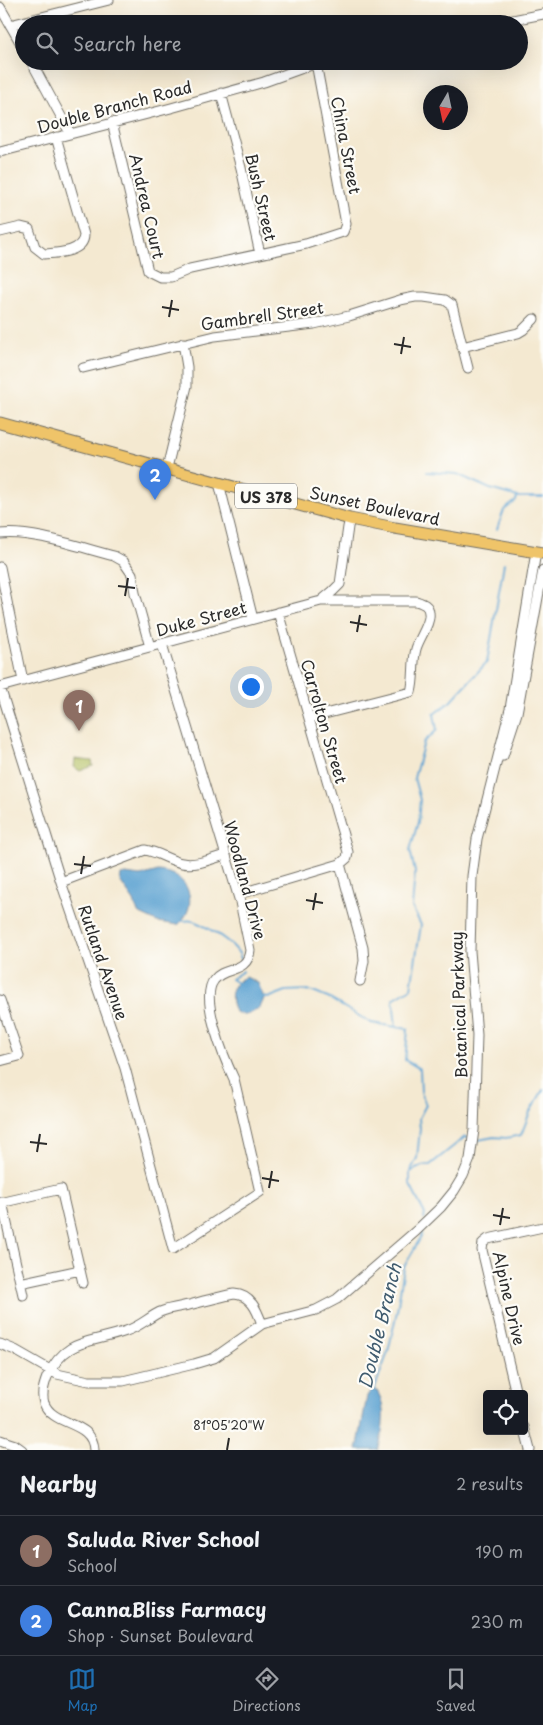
<!DOCTYPE html>
<html lang="en">
<head>
<meta charset="utf-8">
<style>
  body { margin:0; font-family:"Playpen Sans",sans-serif; background:#242831; color:#f1f3f6 }
  .controls { position:absolute; right:15px; bottom:15px; display:grid; overflow:hidden; border-radius:5px; box-shadow:0 5px 20px #0002 }
  .controls button { width:45px; height:45px; display:grid; place-items:center; padding:0; border:0; border-bottom:1px solid #363941; background:#171b24; color:#f1f3f6; font:25px sans-serif }
  .compass { position:absolute; left:423px; top:85px; width:45px; height:45px; border-radius:50%; background:#171b24; box-shadow:0 5px 20px #0002; rotate:189deg }
  .you { position:absolute; left:250px; top:686px; width:18px; height:18px; margin:-12px; border:4px solid #fff; border-radius:50%; background:#1a73e8; box-shadow:0 0 0 8px #1a73e833 }
  .badge { display:grid; place-items:center; width:32px; height:32px; border-radius:50%; background:#1f6fb2; color:#fff; font-size:16px; font-weight:700 }
  .pin { position:absolute; translate:-50% -41px; filter:drop-shadow(0 1px 2px #0008) }
  .pin::after { content:''; position:absolute; top:26px; width:18px; height:15px; background:inherit; clip-path:polygon(0 0,100% 0,50% 100%) }
  .list { margin:0; padding:0; list-style:none }
  h2 { display:flex; justify-content:space-between; align-items:center; height:65px; margin:0; padding:0 20px; font-size:21px }
  h2 small { font-size:16px; font-weight:400; color:#9ea1a6 }
  .list li { display:grid; grid-template-columns:32px 1fr auto; gap:15px; align-items:center; box-sizing:border-box; height:70px; padding:0 20px; border-top:1px solid #363941 }
  .list b { display:block; font-size:19px; white-space:nowrap }
  .list p { margin:0; font-size:16px; white-space:nowrap; color:#9ea1a6 }
  .list em { font-size:16px; font-style:normal; color:#9ea1a6 }
  .icon { flex:none; width:28px; height:28px; fill:none; stroke:currentColor; stroke-width:2; stroke-linecap:round; stroke-linejoin:round }
  .map { position:relative; flex:none; width:543px; height:1450px; overflow:hidden }
  .search { position:absolute; background:#171b24; box-shadow:0 5px 20px #0002; left:15px; right:15px; top:15px; height:55px; display:flex; align-items:center; gap:12px; box-sizing:border-box; padding:0 18px; border-radius:28px; color:#9ea1a6; font-size:19px }
  .sheet { height:205px; background:#171b24 }
  nav { display:flex; justify-content:space-around; align-items:center; box-sizing:border-box; height:70px; border-top:1px solid #363941; background:#171b24; font-size:14px; color:#9ea1a6 }
  nav a { display:grid; justify-items:center; gap:2px }
  nav .on { color:#1f6fb2 }
  .map>svg:first-child { display:block }
  .green { fill:#b3c062; stroke:#6f7646 }
  .water { fill:#5da3d2; stroke:#44677e }
  .lines { fill:none; stroke-linecap:round; stroke-linejoin:round }
  .stream { stroke:#5da3d2; stroke-width:2 }
  .minor-casing { stroke:#716e65; stroke-width:11 }
  .major-casing { stroke:#716e65; stroke-width:13 }
  .minor { stroke:#fff; stroke-width:9 }
  .major { stroke:#efc469; stroke-width:11 }
  .ticks { fill:none; stroke:#2b2b2b; stroke-width:2 }
  .labels { text-anchor:middle; dominant-baseline:central; stroke-width:4.5; stroke-linejoin:round; paint-order:stroke }
  .shield { fill:#fdfcf7; stroke:#6a6a68; stroke-width:1 }
  .shield-label { font-size:15px; font-weight:bold; fill:#2b2b2b }
  .street-label { font-size:16px; fill:#2b2b2b; stroke:#fdfcf7 }
  .water-label { font-size:18px; font-style:italic; fill:#3f5b6e; stroke:#fdfcf7 }
  .ticks-label { font-size:12px; text-anchor:middle; fill:#2b2b2b; stroke:#fdfcf7; stroke-width:4.5; stroke-linejoin:round; paint-order:stroke }
</style>
</head>
<body>
<div class="map">
<svg width="543" height="1450" viewBox="0 0 543 1450">
  <rect width="100%" height="100%" fill="#fdfcf7"/>
  <filter id="ink" filterUnits="userSpaceOnUse"><feTurbulence type="fractalNoise" baseFrequency=".02" numOctaves="2"/><feDisplacementMap in="SourceGraphic" scale="10" xChannelSelector="R" yChannelSelector="G"/><feConvolveMatrix kernelMatrix="1 2 1 2 8 2 1 2 1" color-interpolation-filters="sRGB"/></filter>
  <filter id="wash" filterUnits="userSpaceOnUse"><feTurbulence type="fractalNoise" baseFrequency=".0096" numOctaves="4" result="noise"/><feDisplacementMap in="SourceGraphic" scale="20" xChannelSelector="R" yChannelSelector="G"/><feGaussianBlur stdDeviation="1.12" result="paint"/><feColorMatrix in="noise" values="0 0 0 0 0 0 0 0 0 0 0 0 0 0 0 0 0 1.4 0 .05"/><feComposite in="paint" operator="in"/></filter>
  <g filter="url(#wash)">
    <rect width="100%" height="100%" fill="#f4e9d1"/>
    <path class="green" d="M75,759L92,761L93,766L80,771L74,767Z"/>
    <path class="water" d="M158,871C190,873 200,905 178,925L157,922L138,913L134,901L120,881L121,875L126,874L140,876Z
      M246,977L258,983L264,998C261,1011 247,1018 235,1012C229,999 229,983 246,977Z
      M371,1390L377,1391C387,1406 383,1430 379,1447L378,1450H357L367,1396Z"/>
    <g class="lines">
      <path class="stream" d="M427,472L457,474L490,489L518,497H543
        M497,529L504,510L516,501L517,497
        M181,921C185,921 190,920 193,921C206,926 239,945 241,959
        M237,983L231,979L243,971
        M263,997L268,998L286,991L308,990L330,999L371,1023L396,1027
        M408,1029L396,1027L393,999L411,988L421,925L412,907L415,872L410,850L418,822L420,800L414,778L424,742L437,730L434,714L450,702L487,662L504,563
        M408,1029L405,1060L420,1069L421,1092L426,1105L419,1118L420,1129L417,1158L410,1172V1185L425,1214L424,1219
        M478,1140L494,1137L506,1138L521,1135L530,1112L543,1090
        M410,1172L422,1166L430,1165L465,1137L468,1138
        M374,1390L388,1352L397,1311L404,1267L421,1237L422,1231"/>
    </g>
  </g>
  <g filter="url(#ink)">
    <g class="lines">
      <defs>
        <path id="minor" d="M0,7L24,49
          M493,24L543,14
          M10,25L109,0
          M31,61L70,133
          M221,93L241,168L260,254
          M112,122L148,271L160,277H171L190,269L306,244L343,232L346,224L316,63
          M0,152L171,108L264,82L322,61
          M0,232L21,227L29,229L35,247L44,254C58,253 84,252 84,235L56,137
          M462,347L518,333L523,330L534,319
          M83,368L215,336L314,324L349,316L400,300L415,297H424L445,300L452,305L468,368
          M167,468L187,386V367L183,343
          M219,483L253,619
          M0,534C32,530 82,548 114,556L123,561L132,574L135,593L150,647
          M0,567L23,681
          M0,687L61,882L125,1068L173,1249L260,1192L234,1079C225,1060 199,998 214,980C224,966 248,974 250,950L240,902L162,644
          M0,687L321,601L333,591L340,584L348,527L350,519
          M309,718L411,692C415,678 412,663 416,649C419,638 431,623 429,613C429,605 422,603 416,601H321
          M503,756L517,713L543,570
          M340,864L363,948L364,961L360,981
          M61,882L145,850C159,852 170,861 182,863C196,866 212,859 225,855
          M237,892H245L340,864L347,858L348,852L278,612
          M0,1000L19,1056L0,1061
          M2,1202L23,1295
          M0,1203L61,1189L83,1283
          M20,1283L80,1270
          M0,1344L15,1350L57,1374L89,1381H123L194,1364L214,1358L262,1324L316,1310L337,1299L416,1231L441,1207L454,1191L463,1176L470,1159L474,1130L477,1035L470,951L472,876L477,839L510,709L536,552
          M516,1394L482,1250L483,1243L488,1239L543,1227
          M524,1427L530,1450
          M0,1440L15,1445L22,1450
          M94,1450C93,1420 53,1427 44,1403C41,1394 44,1385 47,1377C66,1337 90,1344 126,1331C139,1327 148,1318 160,1312C169,1308 179,1307 189,1305C204,1301 219,1297 234,1294C251,1295 257,1310 262,1324"/>
        <path id="major" d="M0,423L350,519L395,528L543,553"/>
      </defs>
      <use href="#minor" class="minor-casing"/>
      <use href="#major" class="major-casing"/>
      <use href="#minor" class="minor"/>
      <use href="#major" class="major"/>
    </g>
  </g>
  <path class="ticks" d="M162,307L179,310M169,317L172,300M394,344L411,347M401,354L404,337M118,586L135,588M125,596L128,578M350,622L367,625M357,632L360,615M74,864L91,866M81,874L84,856M306,900L323,903M313,910L316,893M30,1142L47,1144M37,1152L40,1134M262,1178L279,1181M269,1188L272,1171M493,1215L510,1218M500,1225L503,1208M227,1450L229,1438"/>
  <g class="labels">
    <rect class="shield" x="235" y="483.5" width="62" height="25" rx="4"/>
    <g class="shield-label">
      <text x="266" y="496">US 378</text>
    </g>
    <g class="street-label">
      <text transform="translate(114 106) rotate(-15)">Double Branch Road</text>
      <text transform="translate(347 145) rotate(79)">China Street</text>
      <text transform="translate(262 197) rotate(77)">Bush Street</text>
      <text transform="translate(148 206) rotate(77)">Andrea Court</text>
      <text transform="translate(262 315) rotate(-8)">Gambrell Street</text>
      <text transform="translate(375 505) rotate(12)">Sunset Boulevard</text>
      <text transform="translate(201 618) rotate(-15)">Duke Street</text>
      <text transform="translate(325 721) rotate(74)">Carrolton Street</text>
      <text transform="translate(246 880) rotate(75)">Woodland Drive</text>
      <text transform="translate(104 962) rotate(71)">Rutland Avenue</text>
      <text transform="translate(458 1005) rotate(-92)">Botanical Parkway</text>
      <text transform="translate(510 1298) rotate(77)">Alpine Drive</text>
    </g>
    <g class="water-label">
      <text transform="translate(379 1326) rotate(-76)">Double Branch</text>
    </g>
  </g>
  <g class="ticks-label">
    <text x="229" y="1430">81°05'20"W</text>
  </g>
</svg>
<div class="controls">
<button><svg class="icon" aria-label="locate" viewBox="0 0 24 24"><circle cx="12" cy="12" r="6"/><path d="M12 2v4M12 18v4M2 12h4M18 12h4"/></svg></button>
</div>
<svg class="compass" viewBox="-18 -18 36 36"><path d="M0-13l5 13h-10z" fill="#e53935"/><path d="M0 13l5-13h-10z" fill="#9ea1a6"/></svg>
<div class="you"></div>
<div class="pin badge" style="left:79px;top:731px;background:#8d6e63">1</div>
<div class="pin badge" style="left:155px;top:500px;background:#3f7fe0">2</div>
<div class="search"><svg class="icon" aria-label="search" viewBox="0 0 24 24"><circle cx="10" cy="10" r="6"/><path d="M15 15l6 6"/></svg>Search here</div>
</div>
<section class="sheet">
<h2>Nearby<small>2 results</small></h2>
<ul class="list">
<li><span class="badge" style="background:#8d6e63">1</span><div><b>Saluda River School</b><p>School</p></div><em>190 m</em></li>
<li><span class="badge" style="background:#3f7fe0">2</span><div><b>CannaBliss Farmacy</b><p>Shop · Sunset Boulevard</p></div><em>230 m</em></li>
</ul>
</section>
<nav>
<a class="on"><svg class="icon" aria-label="map" viewBox="0 0 24 24"><path d="M3 6l6-2 6 2 6-2v14l-6 2-6-2-6 2zM9 4v14M15 6v14"/></svg>Map</a>
<a><svg class="icon" aria-label="directions" viewBox="0 0 24 24"><path d="M12 3l9 9-9 9-9-9zM9 14v-3h6M13 9l2 2-2 2"/></svg>Directions</a>
<a><svg class="icon" aria-label="saved" viewBox="0 0 24 24"><path d="M7 4h10v16l-5-4-5 4z"/></svg>Saved</a>
</nav>
</body>
</html>
